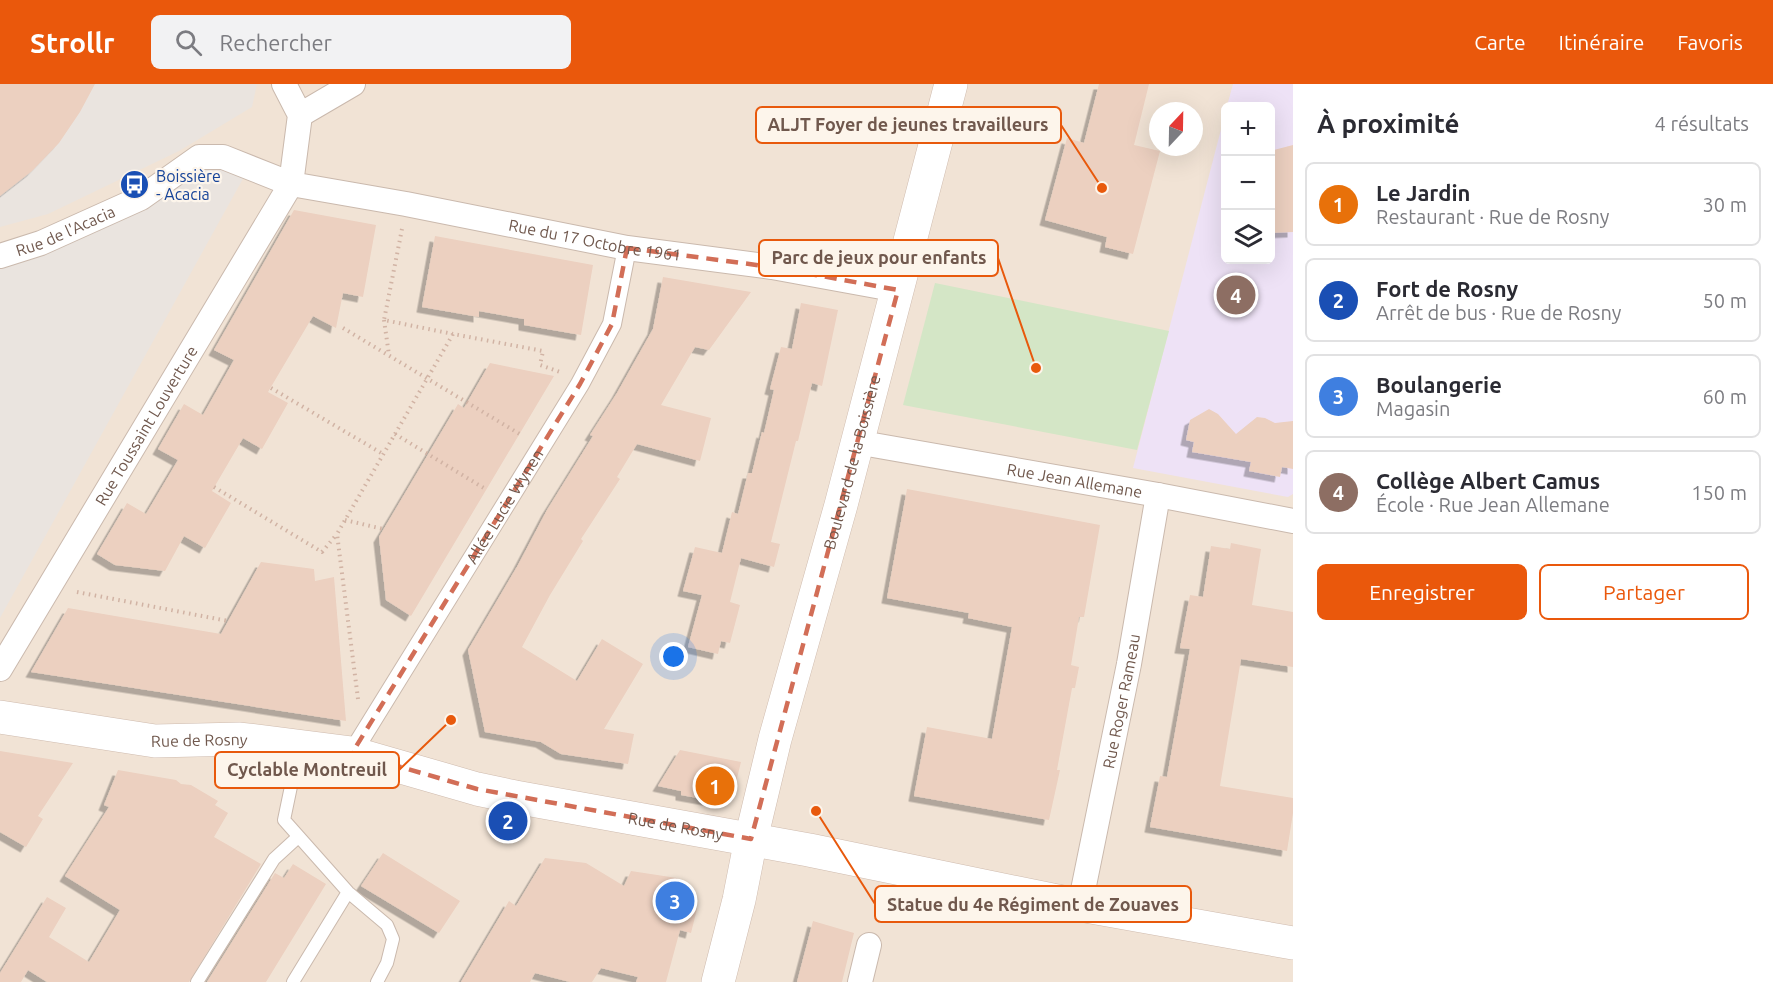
<!DOCTYPE html>
<html lang="fr">
<head>
<meta charset="utf-8">
<style>
  body { margin:0; font-family:Ubuntu,sans-serif; background:#f2f2f3; color:#2b2b33 }
  .controls { position:absolute; right:18px; top:18px; display:grid; overflow:hidden; border-radius:9px; box-shadow:0 6px 24px #0002 }
  .controls button { width:54px; height:54px; display:grid; place-items:center; padding:0; border:0; border-bottom:2px solid #e1e1e2; background:#fff; color:#2b2b33; font:30px sans-serif }
  .compass { position:absolute; left:1149px; top:18px; width:54px; height:54px; border-radius:50%; background:#fff; box-shadow:0 6px 24px #0002; rotate:22deg }
  .you { position:absolute; left:674px; top:573px; width:21px; height:21px; margin:-15px; border:4px solid #fff; border-radius:50%; background:#1a73e8; box-shadow:0 0 0 9px #1a73e833 }
  .badge { display:grid; place-items:center; width:39px; height:39px; border-radius:50%; background:#ea580c; color:#fff; font-size:20px; font-weight:700 }
  .pin { position:absolute; translate:-50% -50%; border:3px solid #fff; box-shadow:0 2px 6px #0006 }
  .list { margin:0; padding:0; list-style:none }
  h2 { display:flex; justify-content:space-between; align-items:center; height:78px; margin:0; padding:0 24px; font-size:26px }
  h2 small { font-size:20px; font-weight:400; color:#7c7c81 }
  .list li { display:grid; grid-template-columns:39px 1fr auto; gap:18px; align-items:center; box-sizing:border-box; height:84px; margin:0 12px 12px; padding:0 12px; border:2px solid #e1e1e2; border-radius:9px }
  .list b { display:block; font-size:22px; white-space:nowrap }
  .list p { margin:0; font-size:20px; white-space:nowrap; color:#7c7c81 }
  .list em { font-size:20px; font-style:normal; color:#7c7c81 }
  .actions { display:flex; gap:12px; padding:18px 24px }
  .actions a { flex:1; padding:14px 0; border:2px solid #ea580c; border-radius:9px; text-align:center; font-size:21px; color:#ea580c }
  .actions .main { background:#ea580c; color:#fff }
  .icon { flex:none; width:33px; height:33px; fill:none; stroke:currentColor; stroke-width:2; stroke-linecap:round; stroke-linejoin:round }
  .map { position:relative; flex:none; width:1293px; height:898px; overflow:hidden }
  header { display:flex; align-items:center; gap:36px; box-sizing:border-box; height:84px; padding:0 30px; background:#ea580c; color:#fff }
  header strong { font-size:28px }
  nav { display:flex; gap:33px; margin-inline-start:auto; font-size:21px }
  .search { width:420px; height:54px; background:#f2f2f3; display:flex; align-items:center; gap:15px; box-sizing:border-box; padding:0 21px; border-radius:9px; color:#7c7c81; font-size:22px }
  main { display:flex }
  aside { flex:1; background:#fff }
  .map>svg:first-child { display:block }
  .residential { fill:#f1e3d5; fill-rule:evenodd }
  .industrial { fill:#eae4df }
  .education { fill:#eee2f6 }
  .green { fill:#d4e6c6 }
  .building { fill:#ecd0c0; filter:url(#shadow) }
  .lines { fill:none; stroke-linecap:round; stroke-linejoin:round }
  .service-casing { stroke:#cab9ad; stroke-width:14 }
  .pedestrian-casing { stroke:#cab9ad; stroke-width:20 }
  .minor-casing { stroke:#cab9ad; stroke-width:26 }
  .secondary-casing { stroke:#cfbbae; stroke-width:34 }
  .path { stroke:#d1b3a4; stroke-width:4; stroke-dasharray:1.5 4.5; stroke-linecap:butt }
  .service { stroke:#fff; stroke-width:12 }
  .pedestrian { stroke:#fff; stroke-width:18 }
  .minor { stroke:#fff; stroke-width:24 }
  .secondary { stroke:#fff; stroke-width:33 }
  .marked { fill:none; stroke:#d26e57; stroke-width:4.5; stroke-dasharray:12 8; stroke-linejoin:round }
  .labels { text-anchor:middle; dominant-baseline:central; stroke-width:4.5; stroke-linejoin:round; paint-order:stroke }
  .transit-label { font-size:16px; fill:#164399; stroke:#fdf5eb; text-anchor:start }
  .street-label { font-size:16px; fill:#70584d; stroke:#fdf5eb }
  .leader { fill:none; stroke:#e8590c; stroke-width:2 }
  .callout-dot { fill:#e8590c; stroke:#fdf5eb; stroke-width:2 }
  .callout { fill:#fdf5eb; stroke:#e8590c; stroke-width:2 }
  .callout-label { font-size:18px; text-anchor:middle; font-weight:bold; fill:#70584d }
</style>
</head>
<body>
<header>
<strong>Strollr</strong>
<div class="search"><svg class="icon" aria-label="search" viewBox="0 0 24 24"><circle cx="10" cy="10" r="6"/><path d="M15 15l6 6"/></svg>Rechercher</div>
<nav><a>Carte</a><a>Itinéraire</a><a>Favoris</a></nav>
</header>
<main>
<div class="map">
<svg width="1293" height="898" viewBox="0 0 1293 898">
  <defs>
    <filter id="shadow"><feDropShadow dx="-5.5" dy="5.5" stdDeviation="0" flood-color="#0004"/></filter>
  </defs>
  <rect width="100%" height="100%" fill="#faf1e6"/>
  <path class="residential" d="M0,0H1293V898H0ZM1226,22H1270V176H1226ZM1158,27H1194V63H1158Z"/>
  <path class="industrial" d="M0,0H257L252,23L179,67L48,130L0,143Z
    M199,73L250,82L0,534V172Z"/>
  <path class="education" d="M1233,0H1293V410L1288,413L1133,384L1225,30L1226,176H1270V22H1227Z"/>
  <path class="green" d="M935,199L1169,247L1137,366L903,321Z"/>
  <path class="building" d="M0,0H95L80,28L59,59L32,87L0,112Z
    M1099,0H1149L1134,61L1160,67L1133,170L1105,163L1107,153L1045,136L1067,54L1084,59Z
    M1293,61V148L1270,149V67Z
    M294,126L376,141L363,213L343,209L336,244L313,232L268,308L288,319L262,365L243,354L212,407L231,419L205,464L184,452L165,487L115,481L97,470L127,419L146,430L178,376L158,365L184,320L203,331L234,276L214,266Z
    M435,152L593,181L581,251L524,241V235L479,227V233L422,223Z
    M663,193L751,208L709,266L695,263L661,321L711,334L700,377L637,360L617,393L620,395L581,455L583,457L550,511L522,563L577,597L602,555L643,580L604,645L634,650L628,680L561,670L541,658L485,648L468,566L518,481L547,426L593,352L590,351L617,309L653,245Z
    M801,219L838,226L822,302L812,299L798,357H796L771,458L780,460L774,483L741,474L730,518L740,521L730,559L721,557L718,570L688,563L702,511L683,507L695,463L722,469L732,428L738,430L748,389H752L762,348L764,349L774,306L770,305L781,263L792,265Z
    M490,279L554,292L411,532L386,516L379,453L458,320L464,324Z
    M1209,325L1218,330L1236,350L1257,333L1265,334L1275,339L1293,337V385L1282,383L1280,393L1249,387L1251,378L1192,368L1194,358L1186,356L1190,336Z
    M907,405L1100,441L1084,533H1079L1071,581L1079,583L1075,604H1072L1057,686H1060L1049,736L914,712L927,643L992,655L1012,543L968,534L969,529L887,514Z
    M1231,459L1261,465L1252,521L1293,528V583L1241,575L1220,702L1293,714V729L1287,767L1150,743L1160,692L1167,693L1190,565L1180,564L1190,511L1203,513L1211,462L1230,465Z
    M261,478L314,485L315,497L334,493L346,637L31,588L68,524L221,550Z
    M680,666L741,678L733,710L720,718L681,711V707L658,702Z
    M0,667L73,679L38,732L43,735L26,763L0,748Z
    M118,686L176,696L181,700L191,701L218,717L215,721L228,729L214,753L261,780L189,898H47L28,886L21,898H0V889L47,813L66,824L49,853L89,878L120,826L65,792L109,723L104,721Z
    M383,769L460,817L439,849L361,802Z
    M545,774L586,779L624,802L631,787L677,794L697,825L691,849L680,846L666,898H636L638,893L601,884L592,898H570L535,889L530,898H461L509,817L516,822Z
    M293,780L326,800L266,898H207L275,789L284,794Z
    M813,837L854,849L842,898H797Z"/>
  <g class="lines">
    <defs>
      <path id="service" d="M299,664L284,736L348,808L387,841L393,855L387,879L377,898
        M197,898L274,775L298,753
        M293,898L348,808"/>
      <g id="pedestrian">
        <path id="s1" d="M352,669L580,300L612,240L627,164"/>
      </g>
      <g id="minor">
        <path d="M300,31L353,0"/>
        <path id="s2" d="M0,172L41,159L141,114L199,73H223L291,100L406,120L627,164L772,183L898,206"/>
        <path id="s3" d="M856,358L1158,411L1293,437"/>
        <path id="s4" d="M0,585L291,100L300,31L284,0"/>
        <path id="s5" d="M1080,821L1129,580L1158,411"/>
        <path d="M860,898L869,861"/>
      </g>
      <g id="secondary">
        <path id="s6" d="M0,633L155,657L240,655L352,669L477,705L515,713L809,766L1052,816L1293,859"/>
        <path id="s7" d="M718,898L739,816L751,755L775,655L841,421L951,0"/>
      </g>
    </defs>
    <use href="#service" class="service-casing"/>
    <use href="#pedestrian" class="pedestrian-casing"/>
    <use href="#minor" class="minor-casing"/>
    <use href="#secondary" class="secondary-casing"/>
    <path class="path" d="M402,145L384,236L453,250
      M384,236L389,271
      M343,244L523,352
      M271,304L383,370
      M395,350L487,406
      M214,403L322,468L337,450
      M345,436L383,445
      M77,508L228,537
      M358,615L337,450L453,250L543,267L540,281L560,288"/>
    <use href="#service" class="service"/>
    <use href="#pedestrian" class="pedestrian"/>
    <use href="#minor" class="minor"/>
    <use href="#secondary" class="secondary"/>
  </g>
  <path class="marked" d="M627,164L772,183L898,206L751,755L477,705L352,669L580,300L612,240Z"/>
  <defs>
    <symbol id="bus-disc" viewBox="-11 -11 22 22"><circle r="9.5" fill="#1a4fb4" stroke="#fdf5eb"/><path d="M-5-6H5V4H4V6H2V4H-2V6H-4V4H-5ZM-3.5-4V0h7V-4ZM-3.5 1.2v1.5H-2V1.2ZM2 1.2v1.5H3.5V1.2Z" fill="#fff"/></symbol>
  </defs>
  <g fill-rule="evenodd">
    <use href="#bus-disc" x="118" y="84" width="33" height="33"/>
  </g>
  <g class="labels">
    <g class="transit-label">
      <text x="156" y="92">Boissière<tspan x="156" dy="18">- Acacia</tspan></text>
    </g>
    <g class="street-label">
      <text stroke="none"><textPath href="#s2" startOffset="70">Rue de l'Acacia</textPath></text>
      <text stroke="none"><textPath href="#s2" startOffset="630">Rue du 17 Octobre 1961</textPath></text>
      <text stroke="none"><textPath href="#s4" startOffset="284">Rue Toussaint Louverture</textPath></text>
      <text stroke="none"><textPath href="#s7" startOffset="537">Boulevard de la Boissière</textPath></text>
      <text stroke="none"><textPath href="#s3" startOffset="222">Rue Jean Allemane</textPath></text>
      <text stroke="none"><textPath href="#s1" startOffset="290">Allée Lucie Wynen</textPath></text>
      <text stroke="none"><textPath href="#s5" startOffset="208">Rue Roger Rameau</textPath></text>
      <text stroke="none"><textPath href="#s6" startOffset="201">Rue de Rosny</textPath></text>
      <text stroke="none"><textPath href="#s6" startOffset="687">Rue de Rosny</textPath></text>
    </g>
  </g>
  <path class="leader" d="M1102 104L1061 41M1036 284L998 174M451 636L399 686M816 727L875 820"/>
  <g class="callout-dot">
    <circle cx="1102" cy="104" r="6"/>
    <circle cx="1036" cy="284" r="6"/>
    <circle cx="451" cy="636" r="6"/>
    <circle cx="816" cy="727" r="6"/>
  </g>
  <g class="callout">
    <rect x="756" y="23" width="305" height="36" rx="6"/>
    <rect x="759" y="156" width="239" height="36" rx="6"/>
    <rect x="215" y="668" width="184" height="36" rx="6"/>
    <rect x="875" y="802" width="316" height="36" rx="6"/>
  </g>
  <g class="callout-label">
    <text x="908" y="47">ALJT Foyer de jeunes travailleurs</text>
    <text x="879" y="180">Parc de jeux pour enfants</text>
    <text x="307" y="692">Cyclable Montreuil</text>
    <text x="1033" y="827">Statue du 4e Régiment de Zouaves</text>
  </g>
</svg>
<div class="controls">
<button>+</button>
<button>−</button>
<button><svg class="icon" aria-label="layers" viewBox="0 0 24 24"><path d="M12 4l9 5-9 5-9-5zM3 14l9 5 9-5"/></svg></button>
</div>
<svg class="compass" viewBox="-18 -18 36 36"><path d="M0-13l5 13h-10z" fill="#e53935"/><path d="M0 13l5-13h-10z" fill="#7c7c81"/></svg>
<div class="you"></div>
<div class="pin badge" style="left:715px;top:702px;background:#e8710a">1</div>
<div class="pin badge" style="left:508px;top:737px;background:#1a4fb4">2</div>
<div class="pin badge" style="left:675px;top:817px;background:#3f7fe0">3</div>
<div class="pin badge" style="left:1236px;top:211px;background:#8d6e63">4</div>
</div>
<aside>
<h2>À proximité<small>4 résultats</small></h2>
<ul class="list">
<li><span class="badge" style="background:#e8710a">1</span><div><b>Le Jardin</b><p>Restaurant · Rue de Rosny</p></div><em>30 m</em></li>
<li><span class="badge" style="background:#1a4fb4">2</span><div><b>Fort de Rosny</b><p>Arrêt de bus · Rue de Rosny</p></div><em>50 m</em></li>
<li><span class="badge" style="background:#3f7fe0">3</span><div><b>Boulangerie</b><p>Magasin</p></div><em>60 m</em></li>
<li><span class="badge" style="background:#8d6e63">4</span><div><b>Collège Albert Camus</b><p>École · Rue Jean Allemane</p></div><em>150 m</em></li>
</ul>
<div class="actions"><a class="main">Enregistrer</a><a>Partager</a></div>
</aside>
</main>
</body>
</html>
